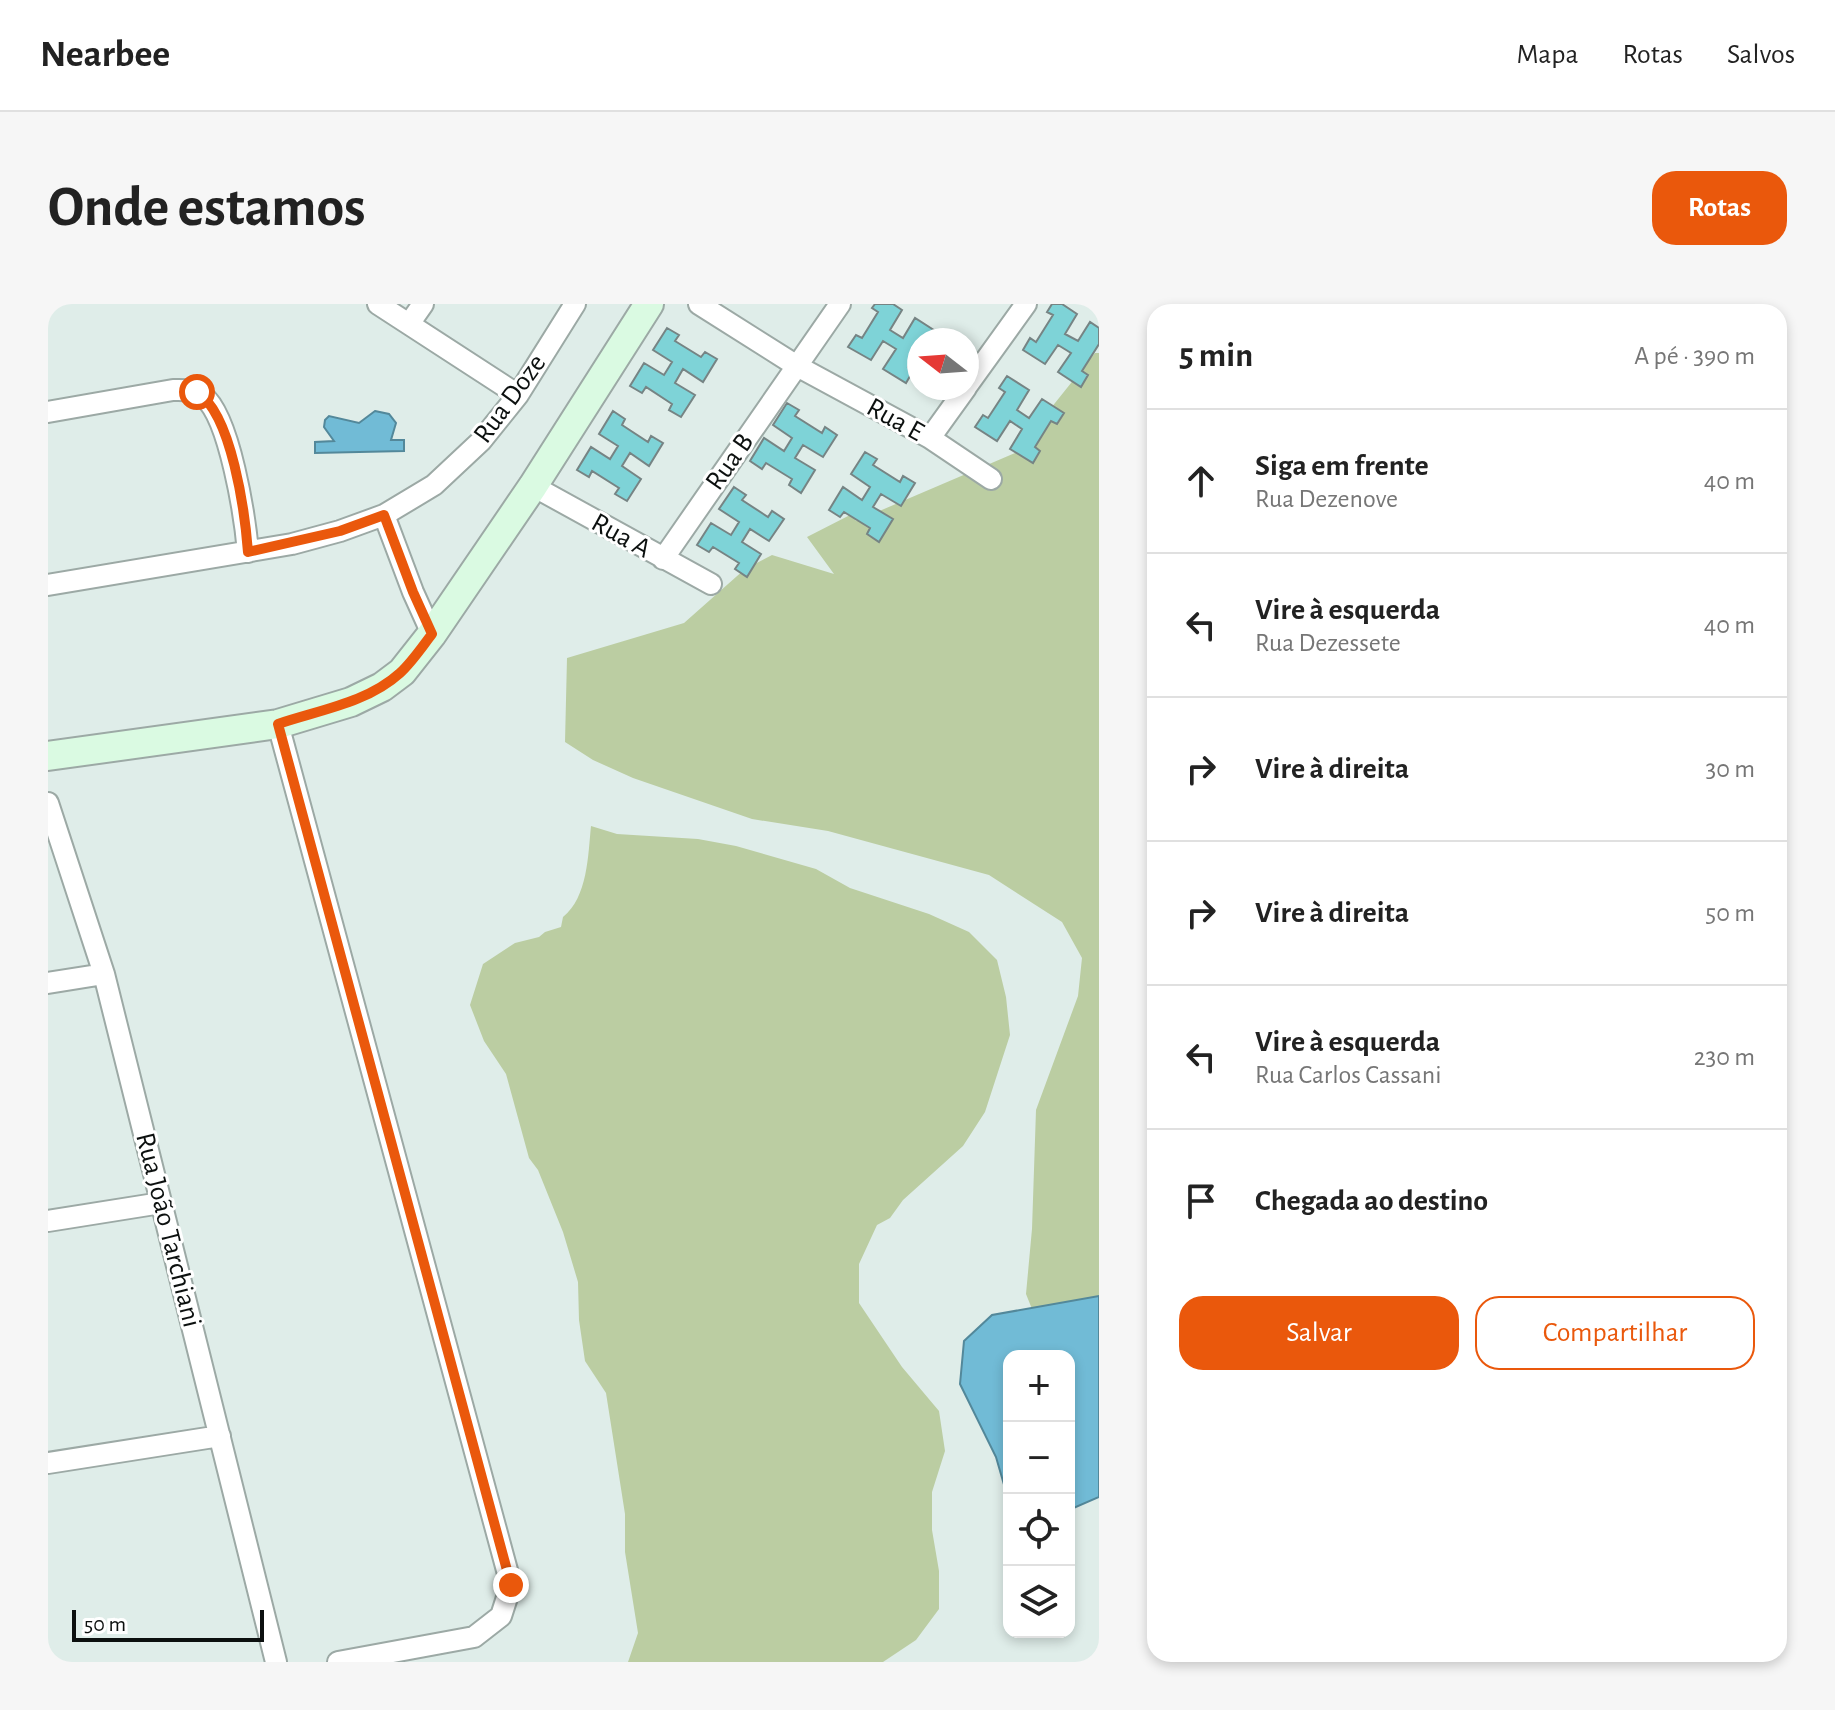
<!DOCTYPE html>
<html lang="pt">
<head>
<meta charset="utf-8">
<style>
  body { margin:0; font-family:"Alegreya Sans",sans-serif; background:#f6f6f6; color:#222 }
  .controls { position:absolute; right:24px; bottom:24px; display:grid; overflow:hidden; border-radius:16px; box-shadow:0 4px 12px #0003 }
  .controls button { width:72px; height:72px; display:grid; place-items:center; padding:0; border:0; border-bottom:2px solid #e0e0e0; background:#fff; color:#222; font:40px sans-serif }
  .compass { position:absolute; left:859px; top:24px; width:72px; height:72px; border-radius:50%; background:#fff; box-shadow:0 4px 12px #0003; rotate:287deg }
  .scale { position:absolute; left:24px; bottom:20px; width:192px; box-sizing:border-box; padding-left:8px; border:4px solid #0c100f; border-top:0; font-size:22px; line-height:28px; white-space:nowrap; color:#0c100f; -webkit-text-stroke:6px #fff; paint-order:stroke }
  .stop { position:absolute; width:24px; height:24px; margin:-18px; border:6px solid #ea580c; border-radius:50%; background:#fff }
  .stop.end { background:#ea580c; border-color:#fff; box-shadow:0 2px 8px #0008 }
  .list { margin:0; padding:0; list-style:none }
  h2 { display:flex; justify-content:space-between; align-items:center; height:104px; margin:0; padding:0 32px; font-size:34px }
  h2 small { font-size:26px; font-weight:400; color:#767676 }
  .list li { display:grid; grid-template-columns:52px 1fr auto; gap:24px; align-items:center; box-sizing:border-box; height:144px; padding:0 32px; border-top:2px solid #e0e0e0 }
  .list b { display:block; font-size:30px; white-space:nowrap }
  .list p { margin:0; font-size:26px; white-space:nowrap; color:#767676 }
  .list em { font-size:26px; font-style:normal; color:#767676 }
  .actions { display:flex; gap:16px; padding:24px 32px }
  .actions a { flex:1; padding:18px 0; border:2px solid #ea580c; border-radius:24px; text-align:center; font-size:28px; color:#ea580c }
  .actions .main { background:#ea580c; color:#fff }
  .icon { flex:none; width:44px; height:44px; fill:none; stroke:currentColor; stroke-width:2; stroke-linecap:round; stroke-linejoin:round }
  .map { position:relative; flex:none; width:1051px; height:1358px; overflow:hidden; border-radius:24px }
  header { display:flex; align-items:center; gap:48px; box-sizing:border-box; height:112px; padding:0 40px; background:#fff; border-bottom:2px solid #e0e0e0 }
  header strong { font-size:38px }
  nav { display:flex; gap:44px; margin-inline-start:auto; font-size:28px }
  .intro { display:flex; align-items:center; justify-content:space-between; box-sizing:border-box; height:192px; padding:0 48px }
  h1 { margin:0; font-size:56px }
  .button { padding:20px 36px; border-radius:24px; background:#ea580c; color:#fff; font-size:28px; font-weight:700 }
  main { display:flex; gap:48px; padding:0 48px }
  aside { flex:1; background:#fff; border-radius:24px; box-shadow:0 4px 12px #0003 }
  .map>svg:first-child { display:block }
  .green { fill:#bbcda2 }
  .water { fill:#71bbd6; stroke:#53889a; stroke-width:2 }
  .building { fill:#7ed3d7; stroke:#768484; stroke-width:2 }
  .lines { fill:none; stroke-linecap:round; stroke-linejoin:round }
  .street-casing { stroke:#9ca9a5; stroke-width:24 }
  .secondary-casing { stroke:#9ca9a5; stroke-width:32 }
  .street { stroke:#fff; stroke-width:20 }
  .secondary { stroke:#dafae2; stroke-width:28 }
  .route { stroke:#ea580c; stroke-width:10 }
  .labels { text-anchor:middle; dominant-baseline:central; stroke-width:6; stroke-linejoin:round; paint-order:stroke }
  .street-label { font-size:28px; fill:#0c100f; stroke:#fff }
</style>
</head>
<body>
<header>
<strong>Nearbee</strong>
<nav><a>Mapa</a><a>Rotas</a><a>Salvos</a></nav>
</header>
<div class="intro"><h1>Onde estamos</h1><a class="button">Rotas</a></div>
<main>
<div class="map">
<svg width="1051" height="1358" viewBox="0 0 1051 1358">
  <rect width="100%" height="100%" fill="#dfede9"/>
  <path class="green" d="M1047,49H1051V1000L986,1010L978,990L984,925L988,806L1030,692L1034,654L1014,618L941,571L780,527L704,515L585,474L545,456L517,438L519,354L636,319L697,265L724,251L786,270L759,233L804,210L808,217L967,149Z
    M543,522L569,530L650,535L688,542L768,565L802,584L881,610L921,628L949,656L958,693L962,731L937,808L915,842L855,896L842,914L829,921L811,960V999L854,1063L891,1107L897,1147L884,1188V1226L891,1267V1305L868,1336L835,1358H580L590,1329L577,1248V1210L558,1089L537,1057L531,1016L530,978L515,928L490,866L481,854L458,770L436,737L422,701L435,660L467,639L491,633L497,628L513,623L515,613C540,593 540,551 543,522Z"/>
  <path class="water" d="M327,107L341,110L348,119L343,136H356V147L267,149V138L286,137L276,123L277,116L281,112L311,119Z
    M1051,992V1193L1021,1206V1052H961V1198L948,1153L912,1080L916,1037L944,1011Z"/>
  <path class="building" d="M827,0H845L854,6L842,26L855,34L867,14L889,28L885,36H871V45L860,63L865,67L858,79L835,65L848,45L835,37L823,56L800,43L808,31L814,34L830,8L824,4Z
    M1004,0H1014L1029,10L1017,30L1030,37L1042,18L1051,24V40L1034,67L1040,71L1033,83L1010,68L1023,49L1010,41L997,60L975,46L982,34L988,38L1005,11L999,8Z
    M619,24L631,31L627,37L653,53L657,48L669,55L655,78L635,65L627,79L647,91L633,113L621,106L624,100L598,83L594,89L582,82L596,59L616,71L624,58L605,46Z
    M959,72L981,86L969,106L981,114L994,95L1016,109L1009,120L1003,117L987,143L992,147L985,159L962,145L974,125L962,117L949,137L927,123L935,111L940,114L957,88L951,84Z
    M739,99L751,106L747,112L774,129L777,123L789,131L775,153L755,141L747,154L767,166L753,189L741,181L744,175L718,159L714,165L702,157L716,134L736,147L744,134L725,121Z
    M565,107L577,115L574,121L600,138L603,132L615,139L601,162L582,149L574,162L593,175L579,197L567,190L571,184L544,167L541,173L529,166L543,143L562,155L570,142L551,130Z
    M817,148L829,155L825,161L852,178L855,172L867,179L853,202L833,190L825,203L845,215L831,238L819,230L822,224L796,208L792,213L781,206L795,183L814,196L822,183L803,170Z
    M686,183L698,191L694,196L720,213L724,207L736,215L721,237L702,225L694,238L713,250L699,273L687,265L691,259L665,243L661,248L649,241L663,219L683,231L691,218L671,205Z"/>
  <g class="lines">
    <defs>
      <path id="street" d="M330,0L470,91
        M651,0L749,62L882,134L943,175
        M361,20L375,0
        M919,82L978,0
        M0,108L125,86C135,86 147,85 155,92C182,113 197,214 200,248
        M882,134L918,84
        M485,182L663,280
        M336,211L365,288L384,330
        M615,255L792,0
        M0,281L244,240L292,227L336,211L386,181L433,137L470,91L527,0
        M230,420L463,1281L453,1312L426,1333L290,1358
        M0,499L56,670L228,1358
        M0,679L56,670
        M0,917L113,899
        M0,1159L172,1132"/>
      <path id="secondary" d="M0,452L230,420L303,398L334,383L354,368L384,330L485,182L601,0"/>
    </defs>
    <use href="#street" class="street-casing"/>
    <use href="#secondary" class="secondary-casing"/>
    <use href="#street" class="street"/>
    <use href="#secondary" class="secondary"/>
  </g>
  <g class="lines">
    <path class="route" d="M149,88C184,110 197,209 200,248L292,227L336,211L365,288L384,330C374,343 364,358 352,369C319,399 271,406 230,420L463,1281"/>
  </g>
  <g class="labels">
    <g class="street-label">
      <text transform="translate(462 95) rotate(-54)">Rua Doze</text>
      <text transform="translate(847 116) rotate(29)">Rua E</text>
      <text transform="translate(682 158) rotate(-55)">Rua B</text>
      <text transform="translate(573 232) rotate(29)">Rua A</text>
      <text transform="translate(120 926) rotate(76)">Rua João Tarchiani</text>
    </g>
  </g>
</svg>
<div class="controls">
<button>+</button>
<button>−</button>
<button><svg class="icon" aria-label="locate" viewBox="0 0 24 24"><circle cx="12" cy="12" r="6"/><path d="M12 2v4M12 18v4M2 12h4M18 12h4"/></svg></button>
<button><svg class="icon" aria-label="layers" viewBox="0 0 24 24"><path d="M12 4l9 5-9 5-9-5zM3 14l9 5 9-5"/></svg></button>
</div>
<svg class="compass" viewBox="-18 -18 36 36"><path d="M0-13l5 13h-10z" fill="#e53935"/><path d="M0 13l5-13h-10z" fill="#767676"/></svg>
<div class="scale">50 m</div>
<div class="stop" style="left:149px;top:88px"></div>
<div class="stop end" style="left:463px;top:1281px"></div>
</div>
<aside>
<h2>5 min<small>A pé · 390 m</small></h2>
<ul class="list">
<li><svg class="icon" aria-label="ahead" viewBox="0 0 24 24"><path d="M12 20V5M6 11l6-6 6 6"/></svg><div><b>Siga em frente</b><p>Rua Dezenove</p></div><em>40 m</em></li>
<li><svg class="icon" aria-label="left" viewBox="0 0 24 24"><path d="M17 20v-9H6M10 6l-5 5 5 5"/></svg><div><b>Vire à esquerda</b><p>Rua Dezessete</p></div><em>40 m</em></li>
<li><svg class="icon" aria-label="right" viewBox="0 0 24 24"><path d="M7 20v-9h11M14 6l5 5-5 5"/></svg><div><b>Vire à direita</b></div><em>30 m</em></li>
<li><svg class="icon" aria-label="right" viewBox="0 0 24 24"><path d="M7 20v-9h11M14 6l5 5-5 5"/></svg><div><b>Vire à direita</b></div><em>50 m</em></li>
<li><svg class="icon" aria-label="left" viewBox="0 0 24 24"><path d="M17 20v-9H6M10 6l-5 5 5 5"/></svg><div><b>Vire à esquerda</b><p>Rua Carlos Cassani</p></div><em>230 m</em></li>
<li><svg class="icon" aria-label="arrive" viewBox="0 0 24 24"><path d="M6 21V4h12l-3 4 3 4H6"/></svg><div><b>Chegada ao destino</b></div></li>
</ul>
<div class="actions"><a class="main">Salvar</a><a>Compartilhar</a></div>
</aside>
</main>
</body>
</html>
